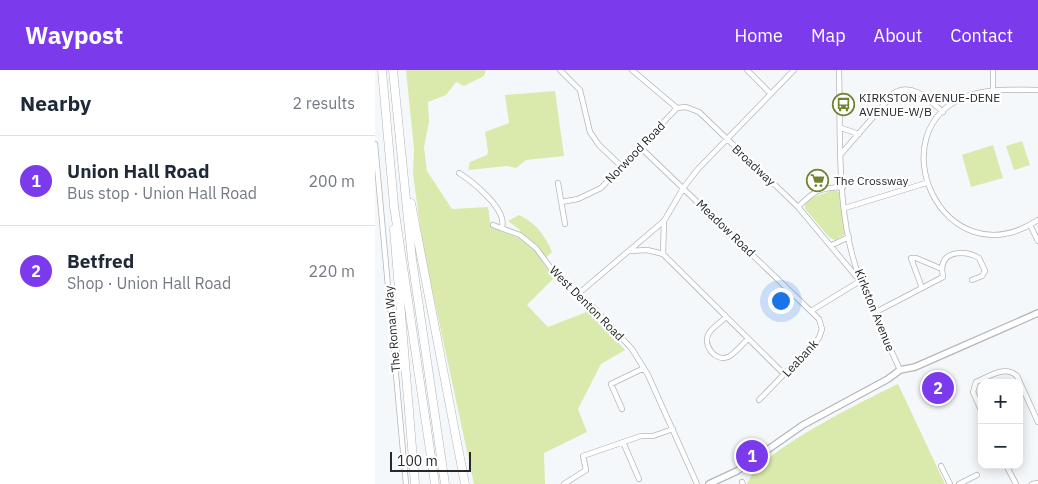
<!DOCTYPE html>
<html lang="en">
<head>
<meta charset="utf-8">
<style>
  body { margin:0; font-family:"IBM Plex Sans",sans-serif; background:#f6f6f7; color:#1f2937 }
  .controls { position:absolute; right:15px; bottom:15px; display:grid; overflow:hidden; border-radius:10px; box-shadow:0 2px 12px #0003 }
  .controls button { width:45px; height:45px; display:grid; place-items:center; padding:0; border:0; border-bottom:1px solid #e0e1e3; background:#fff; color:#1f2937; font:25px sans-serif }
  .scale { position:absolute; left:15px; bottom:12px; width:81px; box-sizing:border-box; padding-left:5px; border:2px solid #272829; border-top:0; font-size:14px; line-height:18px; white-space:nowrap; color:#272829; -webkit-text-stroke:4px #fff; paint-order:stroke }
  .you { position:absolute; left:405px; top:230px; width:18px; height:18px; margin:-12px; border:4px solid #fff; border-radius:50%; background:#1a73e8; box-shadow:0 0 0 8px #1a73e833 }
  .badge { display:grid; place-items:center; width:32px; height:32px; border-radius:50%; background:#7c3aed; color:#fff; font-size:16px; font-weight:700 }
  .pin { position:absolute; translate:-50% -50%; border:2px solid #fff; box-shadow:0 1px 5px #0006 }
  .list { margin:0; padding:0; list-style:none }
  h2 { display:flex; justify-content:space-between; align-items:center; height:65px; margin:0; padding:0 20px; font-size:21px }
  h2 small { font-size:16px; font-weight:400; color:#747a83 }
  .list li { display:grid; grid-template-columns:32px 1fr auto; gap:15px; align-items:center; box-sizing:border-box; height:90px; padding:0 20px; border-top:1px solid #e0e1e3 }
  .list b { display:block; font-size:19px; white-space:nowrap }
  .list p { margin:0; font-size:16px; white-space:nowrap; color:#747a83 }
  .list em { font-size:16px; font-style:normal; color:#747a83 }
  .map { position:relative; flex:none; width:663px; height:414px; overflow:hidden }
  header { display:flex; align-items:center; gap:30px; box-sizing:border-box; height:70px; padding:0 25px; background:#7c3aed; color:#fff }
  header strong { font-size:24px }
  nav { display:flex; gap:28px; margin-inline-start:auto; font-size:18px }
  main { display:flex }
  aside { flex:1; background:#fff }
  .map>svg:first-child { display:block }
  .green { fill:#dae9ac }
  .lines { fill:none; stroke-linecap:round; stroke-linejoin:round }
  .minor-casing { stroke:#b3b7b9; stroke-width:6 }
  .tertiary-casing { stroke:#b3b7b9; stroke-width:8 }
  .trunk-casing { stroke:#b3b7b9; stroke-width:9 }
  .minor { stroke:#fff; stroke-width:4.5 }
  .tertiary { stroke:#fff; stroke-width:5.5 }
  .trunk { stroke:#fff; stroke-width:8 }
  .labels { text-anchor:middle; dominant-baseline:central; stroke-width:4.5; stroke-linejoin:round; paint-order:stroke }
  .poi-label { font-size:12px; fill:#272829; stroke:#fff; text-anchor:start }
  .street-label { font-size:12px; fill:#272829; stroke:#fff }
</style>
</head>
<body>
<header>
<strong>Waypost</strong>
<nav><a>Home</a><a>Map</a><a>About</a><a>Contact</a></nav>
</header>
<main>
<aside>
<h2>Nearby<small>2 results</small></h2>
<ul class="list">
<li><span class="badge">1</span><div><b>Union Hall Road</b><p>Bus stop · Union Hall Road</p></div><em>200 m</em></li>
<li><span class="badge">2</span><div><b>Betfred</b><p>Shop · Union Hall Road</p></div><em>220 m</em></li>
</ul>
</aside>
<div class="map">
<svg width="663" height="414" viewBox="0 0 663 414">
  <rect width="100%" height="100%" fill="#f5f8fb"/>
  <path class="green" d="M31,0H111L109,6L89,16L81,12L71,25L53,32L54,52L49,77L52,101L77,139L113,137L116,157L143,168L145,160L133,151L144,145C161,153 170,165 177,182L167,191L179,208L152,235L173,257L214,241L250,280L226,294L203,339L212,362L169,383L170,414H99L48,177L38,104L39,79Z
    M180,21L189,86L151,90L141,98L132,96L93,100L95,92L112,85L113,81L110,62L134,53L130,25Z
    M647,71L655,95L639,100L631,76Z
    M618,75L628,108L596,117L587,85Z
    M458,120L465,122L470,161L469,165L460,170L455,168L430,139V134L436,128Z
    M523,314L570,414H372C381,383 492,329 523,314Z"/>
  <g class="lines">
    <defs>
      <path id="minor" d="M185,0L205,20L215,62L224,75L246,96
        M257,0L302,38L311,37L324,42L423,137L485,211L436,241
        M372,0L396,24
        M464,0C466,69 460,146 486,212C497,242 512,271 525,300
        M618,0V20
        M663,20C640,20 617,18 595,25C499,57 567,213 663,150
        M466,58L484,64
        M0,74L31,414
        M265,77L444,249L447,259L444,268L384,330
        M466,84L519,23C538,12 554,30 568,42
        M84,103C98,112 132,139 127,157
        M183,113L190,154
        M186,132L203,129L226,118L302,38
        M423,137C440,120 444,118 468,117
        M470,138L551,113
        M118,155L145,165L161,178L181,205L216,235L257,279L273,305L322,414
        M655,155L663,171
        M457,175L474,167
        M255,181L272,180L288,184L409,304
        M288,184L289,151
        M547,218L536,188H541L567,199
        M203,224L289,151L309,117L323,99L419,0
        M499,243L568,207C568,204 567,202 567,199C568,179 592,181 604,188L610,201L607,206L597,210
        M351,247C346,252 338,257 334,263C327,275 340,292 353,287C360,284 367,274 373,269
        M247,339L236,314L269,298
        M607,342L598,322L601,312C615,306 630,295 642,306L663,352
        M248,372L264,409
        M631,395L641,414
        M566,396L575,414
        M367,412L368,414
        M189,414L211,400L208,386L266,366H278L298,359
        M584,414L602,405
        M657,414L663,413"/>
      <path id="tertiary" d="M334,414L362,401L428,355L513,309L525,300L540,297L663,243"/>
      <path id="trunk" d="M7,0L19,136L60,414
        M18,0L37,189L70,414
        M36,133L90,414
        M19,159L40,414"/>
    </defs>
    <use href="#minor" class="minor-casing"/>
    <use href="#tertiary" class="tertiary-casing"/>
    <use href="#trunk" class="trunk-casing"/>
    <use href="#minor" class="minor"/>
    <use href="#tertiary" class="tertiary"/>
    <use href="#trunk" class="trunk"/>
  </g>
  <defs>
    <symbol id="bus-ring" viewBox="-11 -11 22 22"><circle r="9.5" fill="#fff" stroke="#728231" stroke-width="1.5"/><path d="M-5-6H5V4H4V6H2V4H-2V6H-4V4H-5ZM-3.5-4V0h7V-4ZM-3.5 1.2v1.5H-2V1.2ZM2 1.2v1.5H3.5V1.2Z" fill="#728231"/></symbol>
    <symbol id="supermarket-ring" viewBox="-11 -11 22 22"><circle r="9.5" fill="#fff" stroke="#728231" stroke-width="1.5"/><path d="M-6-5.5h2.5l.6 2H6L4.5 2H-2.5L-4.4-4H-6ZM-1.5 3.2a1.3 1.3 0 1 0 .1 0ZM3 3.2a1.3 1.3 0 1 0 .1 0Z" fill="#728231"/></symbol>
  </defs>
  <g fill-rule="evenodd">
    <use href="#bus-ring" x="456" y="22" width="25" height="25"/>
    <use href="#supermarket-ring" x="430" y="98" width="25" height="25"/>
  </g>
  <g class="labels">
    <g class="poi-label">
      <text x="484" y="27">KIRKSTON AVENUE-DENE<tspan x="484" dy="14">AVENUE-W/B</tspan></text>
      <text x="459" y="110">The Crossway</text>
    </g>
    <g class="street-label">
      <text transform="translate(260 82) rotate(-46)">Norwood Road</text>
      <text transform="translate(379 95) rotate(43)">Broadway</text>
      <text transform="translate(351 158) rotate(44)">Meadow Road</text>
      <text transform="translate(212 233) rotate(45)">West Denton Road</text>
      <text transform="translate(500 240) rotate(68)">Kirkston Avenue</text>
      <text transform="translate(17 259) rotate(-95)">The Roman Way</text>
      <text transform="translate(425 288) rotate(-47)">Leabank</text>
    </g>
  </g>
</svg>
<div class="controls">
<button>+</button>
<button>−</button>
</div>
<div class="scale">100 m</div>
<div class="you"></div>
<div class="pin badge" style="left:377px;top:386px">1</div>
<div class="pin badge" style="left:563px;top:318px">2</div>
</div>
</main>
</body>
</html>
